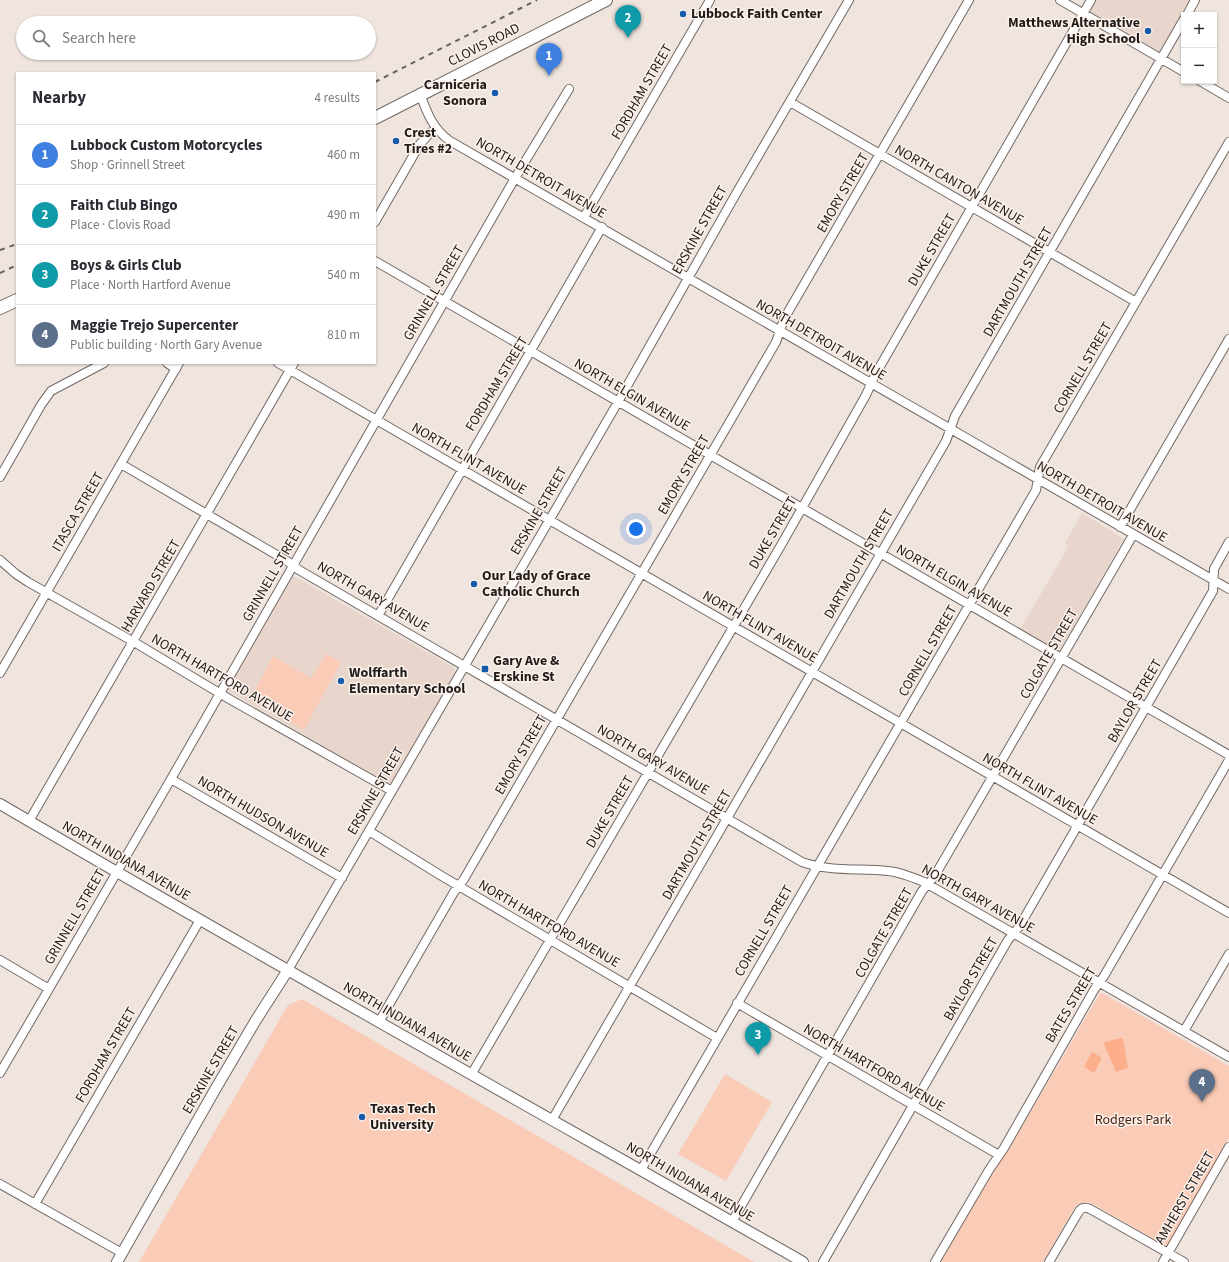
<!DOCTYPE html>
<html lang="en">
<head>
<meta charset="utf-8">
<style>
  body { margin:0; font-family:"Source Sans 3",sans-serif; background:#f2f2f3; color:#2b2b33 }
  .controls { position:absolute; right:12px; top:12px; display:grid; overflow:hidden; border-radius:0px; box-shadow:0 1px 3px #0004 }
  .controls button { width:36px; height:36px; display:grid; place-items:center; padding:0; border:0; border-bottom:1px solid #e1e1e2; background:#fff; color:#2b2b33; font:20px sans-serif }
  .you { position:absolute; left:636px; top:529px; width:14px; height:14px; margin:-10px; border:3px solid #fff; border-radius:50%; background:#1a73e8; box-shadow:0 0 0 6px #1a73e833 }
  .badge { display:grid; place-items:center; width:26px; height:26px; border-radius:50%; background:#111827; color:#fff; font-size:13px; font-weight:700 }
  .pin { position:absolute; translate:-50% -33px; filter:drop-shadow(0 1px 2px #0008) }
  .pin::after { content:''; position:absolute; top:21px; width:14px; height:12px; background:inherit; clip-path:polygon(0 0,100% 0,50% 100%) }
  .list { margin:0; padding:0; list-style:none }
  h2 { display:flex; justify-content:space-between; align-items:center; height:52px; margin:0; padding:0 16px; font-size:17px }
  h2 small { font-size:13px; font-weight:400; color:#7c7c81 }
  .list li { display:grid; grid-template-columns:26px 1fr auto; gap:12px; align-items:center; box-sizing:border-box; height:60px; padding:0 16px; border-top:1px solid #e1e1e2 }
  .list b { display:block; font-size:15px; white-space:nowrap }
  .list p { margin:0; font-size:13px; white-space:nowrap; color:#7c7c81 }
  .list em { font-size:13px; font-style:normal; color:#7c7c81 }
  .icon { flex:none; width:22px; height:22px; fill:none; stroke:currentColor; stroke-width:2; stroke-linecap:round; stroke-linejoin:round }
  .map { position:relative; flex:none; width:1229px; height:1262px; overflow:hidden }
  .search { position:absolute; background:#fff; box-shadow:0 1px 3px #0004; left:16px; top:16px; width:360px; height:44px; display:flex; align-items:center; gap:10px; box-sizing:border-box; padding:0 14px; border-radius:22px; color:#7c7c81; font-size:15px }
  .panel { position:absolute; background:#fff; box-shadow:0 1px 3px #0004; left:16px; top:72px; width:360px; height:292px; border-radius:0px }
  .map>svg:first-child { display:block }
  .built { fill:#e8d5cc }
  .green { fill:#facbb6 }
  .water { fill:#fdaf8b }
  .lines { fill:none; stroke-linecap:round; stroke-linejoin:round }
  .minor-casing { stroke:#726863; stroke-width:10 }
  .major-casing { stroke:#726863; stroke-width:12 }
  .highway-casing { stroke:#726863; stroke-width:14 }
  .minor { stroke:#fff; stroke-width:8 }
  .major { stroke:#fff; stroke-width:10 }
  .highway { stroke:#fff; stroke-width:12 }
  .rail { stroke:#68625f; stroke-width:2; stroke-dasharray:5 5; stroke-linecap:butt }
  .poi-dot { fill:#145baa; stroke:#fdf1eb; stroke-width:1.5 }
  .labels { text-anchor:middle; dominant-baseline:central; stroke-width:3; stroke-linejoin:round; paint-order:stroke }
  .poi-label { font-size:14px; font-weight:bold; fill:#201c1a; stroke:#fdf1eb; text-anchor:start }
  .street-label { font-size:14px; fill:#201c1a; stroke:#fdf1eb }
  .park-label { font-size:14px; fill:#431e0c; stroke:#fdf1eb }
</style>
</head>
<body>
<div class="map">
<svg width="1229" height="1262" viewBox="0 0 1229 1262">
  <rect width="100%" height="100%" fill="#efe4de"/>
  <path class="built" d="M1096,0H1190L1160,52L1090,11Z
    M1082,513L1124,539L1058,653L1019,631L1069,546L1065,543Z
    M294,576L453,667L455,669V673L391,783H387L228,691V688L290,580Z"/>
  <path class="green" d="M326,654L341,662L304,730L250,700L273,656L311,678Z
    M1100,993L1104,994L1229,1066V1138L1168,1244L1167,1245H1164L1093,1204C1086,1201 1080,1202 1075,1207L1043,1262H941L997,1165L1009,1149Z
    M302,999L754,1262H139L288,1005Z
    M725,1074L772,1102L726,1181L678,1154Z"/>
  <path class="water" d="M1121,1038L1123,1039L1128,1068L1116,1072L1104,1044L1105,1042Z
    M1092,1052L1102,1058L1094,1073L1084,1067Z"/>
  <g class="lines">
    <defs>
      <path id="minor" d="M1060,0L1184,72
        M1187,15L1195,0
        M1200,81L1229,98
        M420,94C427,113 433,129 450,141L1229,589
        M790,102L1136,302
        M584,217L710,0
        M375,222L420,144L430,133L436,129
        M375,261L1229,755
        M167,363L176,369
        M278,363L1229,913
        M121,464L287,561L299,570L802,862C831,872 858,868 888,871C900,872 912,877 924,882L1229,1057
        M0,477L41,405L51,391L104,363
        M1120,527L1229,339
        M0,560L16,574L28,582L134,642L231,700L392,791
        M378,616C452,486 528,357 602,227
        M0,673L179,363
        M171,779L342,878
        M29,821L294,363
        M369,831L440,875L717,1038
        M0,960L49,989
        M288,970L618,402L737,192L849,0
        M737,1003L999,1155
        M379,1022L454,892L464,879L776,342L784,319L969,0
        M1184,1031L1229,954
        M0,1073L171,779L515,178L569,89
        M471,1075L780,547L866,395L875,375L1091,0
        M552,1120L946,441L955,416L1184,19
        M641,1170C772,943 905,717 1036,490L1040,467L1229,142
        M0,1184L122,1253
        M35,1204L200,920
        M732,1222L922,891L934,877L1133,535
        M823,1262L1008,940L1019,927L1213,591L1214,569L1229,542
        M935,1262L989,1170L1004,1148L1094,990L1104,976L1229,760
        M1049,1262L1078,1213C1081,1207 1085,1207 1090,1209L1184,1262
        M1163,1262L1229,1147"/>
      <path id="major" d="M0,804C266,960 535,1110 803,1262
        M117,1262L216,1088L256,1020L288,970"/>
      <path id="highway" d="M375,118L606,0
        M0,308L17,300"/>
    </defs>
    <use href="#minor" class="minor-casing"/>
    <use href="#major" class="major-casing"/>
    <use href="#highway" class="highway-casing"/>
    <use href="#minor" class="minor"/>
    <use href="#major" class="major"/>
    <use href="#highway" class="highway"/>
    <path class="rail" d="M375,82L537,0
      M0,250L17,244
      M0,273L17,265"/>
  </g>
  <g class="poi-dot">
    <circle cx="683" cy="14" r="4"/>
    <circle cx="1148" cy="31" r="4"/>
    <circle cx="495" cy="93" r="4"/>
    <circle cx="396" cy="141" r="4"/>
    <circle cx="474" cy="584" r="4"/>
    <rect x="481" y="665" width="8" height="8" rx="2"/>
    <circle cx="341" cy="681" r="4"/>
    <circle cx="362" cy="1117" r="4"/>
  </g>
  <g class="labels">
    <g class="poi-label">
      <text x="691" y="14">Lubbock Faith Center</text>
      <text x="1140" y="23" text-anchor="end">Matthews Alternative<tspan x="1140" dy="16">High School</tspan></text>
      <text x="487" y="85" text-anchor="end">Carniceria<tspan x="487" dy="16">Sonora</tspan></text>
      <text x="404" y="133">Crest<tspan x="404" dy="16">Tires #2</tspan></text>
      <text x="482" y="576">Our Lady of Grace<tspan x="482" dy="16">Catholic Church</tspan></text>
      <text x="493" y="661">Gary Ave &amp;<tspan x="493" dy="16">Erskine St</tspan></text>
      <text x="349" y="673">Wolffarth<tspan x="349" dy="16">Elementary School</tspan></text>
      <text x="370" y="1109">Texas Tech<tspan x="370" dy="16">University</tspan></text>
    </g>
    <g class="street-label">
      <text transform="translate(484 45) rotate(-27)">CLOVIS ROAD</text>
      <text transform="translate(642 92) rotate(-60)">FORDHAM STREET</text>
      <text transform="translate(541 178) rotate(30)">NORTH DETROIT AVENUE</text>
      <text transform="translate(959 185) rotate(30)">NORTH CANTON AVENUE</text>
      <text transform="translate(843 193) rotate(-60)">EMORY STREET</text>
      <text transform="translate(700 230) rotate(-61)">ERSKINE STREET</text>
      <text transform="translate(932 250) rotate(-60)">DUKE STREET</text>
      <text transform="translate(1018 282) rotate(-60)">DARTMOUTH STREET</text>
      <text transform="translate(434 293) rotate(-60)">GRINNELL STREET</text>
      <text transform="translate(821 340) rotate(30)">NORTH DETROIT AVENUE</text>
      <text transform="translate(1083 368) rotate(-60)">CORNELL STREET</text>
      <text transform="translate(497 384) rotate(-59)">FORDHAM STREET</text>
      <text transform="translate(632 395) rotate(30)">NORTH ELGIN AVENUE</text>
      <text transform="translate(469 459) rotate(30)">NORTH FLINT AVENUE</text>
      <text transform="translate(684 475) rotate(-60)">EMORY STREET</text>
      <text transform="translate(1102 502) rotate(30)">NORTH DETROIT AVENUE</text>
      <text transform="translate(539 511) rotate(-60)">ERSKINE STREET</text>
      <text transform="translate(78 512) rotate(-60)">ITASCA STREET</text>
      <text transform="translate(773 533) rotate(-60)">DUKE STREET</text>
      <text transform="translate(859 564) rotate(-60)">DARTMOUTH STREET</text>
      <text transform="translate(273 574) rotate(-60)">GRINNELL STREET</text>
      <text transform="translate(954 581) rotate(30)">NORTH ELGIN AVENUE</text>
      <text transform="translate(151 586) rotate(-60)">HARVARD STREET</text>
      <text transform="translate(373 597) rotate(30)">NORTH GARY AVENUE</text>
      <text transform="translate(760 627) rotate(30)">NORTH FLINT AVENUE</text>
      <text transform="translate(928 651) rotate(-60)">CORNELL STREET</text>
      <text transform="translate(1049 654) rotate(-60)">COLGATE STREET</text>
      <text transform="translate(222 678) rotate(30)">NORTH HARTFORD AVENUE</text>
      <text transform="translate(1135 701) rotate(-60)">BAYLOR STREET</text>
      <text transform="translate(521 755) rotate(-60)">EMORY STREET</text>
      <text transform="translate(653 760) rotate(30)">NORTH GARY AVENUE</text>
      <text transform="translate(1040 789) rotate(30)">NORTH FLINT AVENUE</text>
      <text transform="translate(376 791) rotate(-60)">ERSKINE STREET</text>
      <text transform="translate(610 812) rotate(-60)">DUKE STREET</text>
      <text transform="translate(263 817) rotate(30)">NORTH HUDSON AVENUE</text>
      <text transform="translate(697 845) rotate(-60)">DARTMOUTH STREET</text>
      <text transform="translate(126 861) rotate(30)">NORTH INDIANA AVENUE</text>
      <text transform="translate(978 899) rotate(29)">NORTH GARY AVENUE</text>
      <text transform="translate(75 917) rotate(-60)">GRINNELL STREET</text>
      <text transform="translate(549 924) rotate(30)">NORTH HARTFORD AVENUE</text>
      <text transform="translate(764 931) rotate(-60)">CORNELL STREET</text>
      <text transform="translate(884 933) rotate(-60)">COLGATE STREET</text>
      <text transform="translate(971 979) rotate(-60)">BAYLOR STREET</text>
      <text transform="translate(1071 1005) rotate(-59)">BATES STREET</text>
      <text transform="translate(407 1022) rotate(30)">NORTH INDIANA AVENUE</text>
      <text transform="translate(106 1055) rotate(-60)">FORDHAM STREET</text>
      <text transform="translate(874 1068) rotate(30)">NORTH HARTFORD AVENUE</text>
      <text transform="translate(211 1070) rotate(-60)">ERSKINE STREET</text>
      <text transform="translate(690 1182) rotate(30)">NORTH INDIANA AVENUE</text>
      <text transform="translate(1185 1198) rotate(-60)">AMHERST STREET</text>
    </g>
    <g class="park-label">
      <text x="1133" y="1120">Rodgers Park</text>
    </g>
  </g>
</svg>
<div class="controls">
<button>+</button>
<button>−</button>
</div>
<div class="you"></div>
<div class="pin badge" style="left:549px;top:76px;background:#3f7fe0">1</div>
<div class="pin badge" style="left:628px;top:38px;background:#0f9aa8">2</div>
<div class="pin badge" style="left:758px;top:1055px;background:#0f9aa8">3</div>
<div class="pin badge" style="left:1202px;top:1102px;background:#5c6f8a">4</div>
<div class="search"><svg class="icon" aria-label="search" viewBox="0 0 24 24"><circle cx="10" cy="10" r="6"/><path d="M15 15l6 6"/></svg>Search here</div>
<section class="panel">
<h2>Nearby<small>4 results</small></h2>
<ul class="list">
<li><span class="badge" style="background:#3f7fe0">1</span><div><b>Lubbock Custom Motorcycles</b><p>Shop · Grinnell Street</p></div><em>460 m</em></li>
<li><span class="badge" style="background:#0f9aa8">2</span><div><b>Faith Club Bingo</b><p>Place · Clovis Road</p></div><em>490 m</em></li>
<li><span class="badge" style="background:#0f9aa8">3</span><div><b>Boys &amp; Girls Club</b><p>Place · North Hartford Avenue</p></div><em>540 m</em></li>
<li><span class="badge" style="background:#5c6f8a">4</span><div><b>Maggie Trejo Supercenter</b><p>Public building · North Gary Avenue</p></div><em>810 m</em></li>
</ul>
</section>
</div>
</body>
</html>
